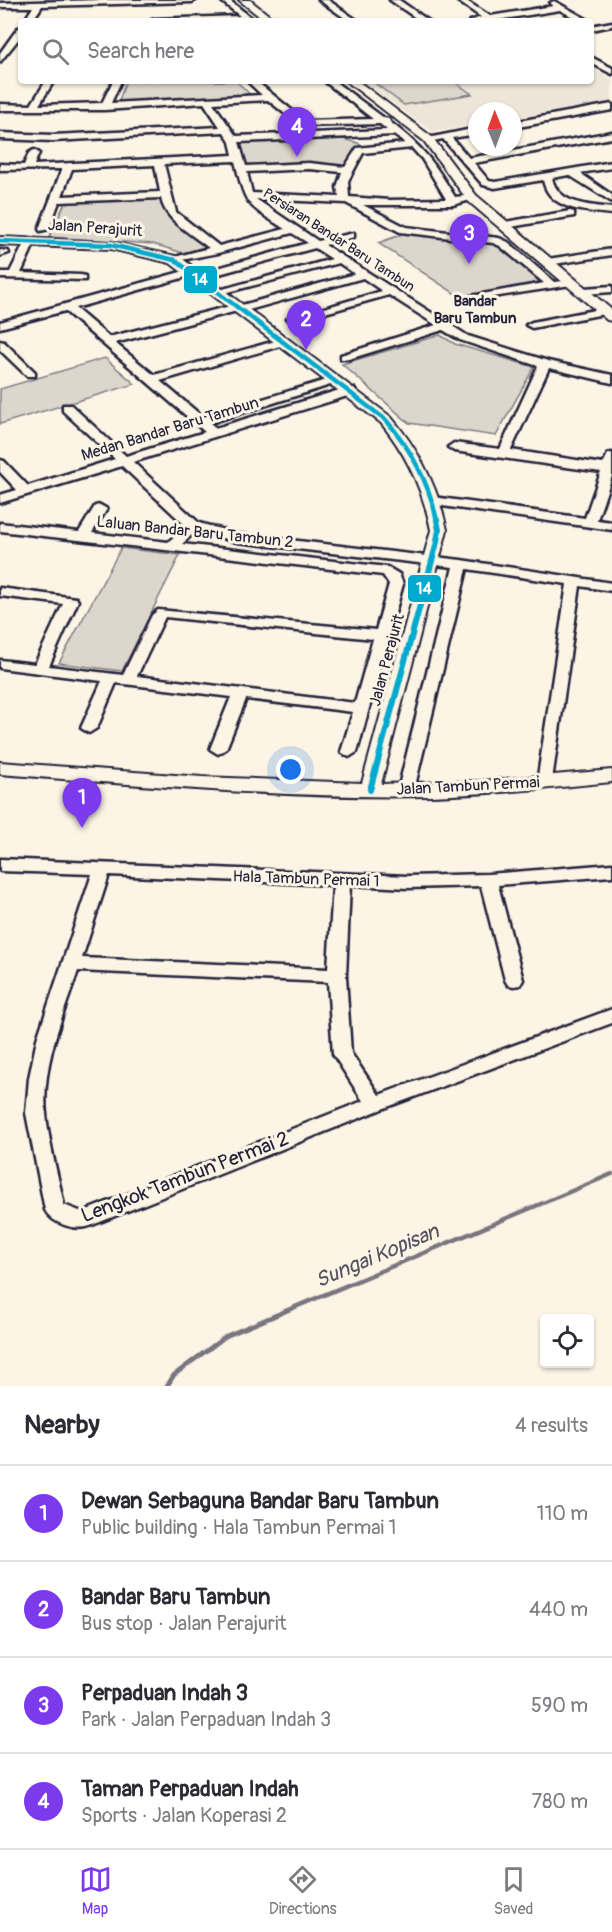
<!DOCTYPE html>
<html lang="en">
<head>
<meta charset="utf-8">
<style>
  body { margin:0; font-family:Pangolin,sans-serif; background:#f7f7f7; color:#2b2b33 }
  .controls { position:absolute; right:18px; bottom:18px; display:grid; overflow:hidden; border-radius:6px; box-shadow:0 2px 4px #0004 }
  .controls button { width:54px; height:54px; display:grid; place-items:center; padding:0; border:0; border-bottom:2px solid #e1e1e2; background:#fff; color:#2b2b33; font:30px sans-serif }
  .compass { position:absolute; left:468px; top:102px; width:54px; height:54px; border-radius:50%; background:#fff; box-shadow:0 2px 4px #0004; rotate:359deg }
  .you { position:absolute; left:291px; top:770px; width:21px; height:21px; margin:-15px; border:4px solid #fff; border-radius:50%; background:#1a73e8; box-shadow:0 0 0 9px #1a73e833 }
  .badge { display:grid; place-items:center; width:39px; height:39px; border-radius:50%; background:#7c3aed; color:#fff; font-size:20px; font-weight:700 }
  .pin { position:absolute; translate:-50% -50px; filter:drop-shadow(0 2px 3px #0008) }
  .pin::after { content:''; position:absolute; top:32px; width:21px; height:18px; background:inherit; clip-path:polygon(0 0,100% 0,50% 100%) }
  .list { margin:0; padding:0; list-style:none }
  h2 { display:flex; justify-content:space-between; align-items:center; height:78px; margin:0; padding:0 24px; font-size:26px }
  h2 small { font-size:20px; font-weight:400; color:#7c7c81 }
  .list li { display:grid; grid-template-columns:39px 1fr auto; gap:18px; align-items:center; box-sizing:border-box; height:96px; padding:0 24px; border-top:2px solid #e1e1e2 }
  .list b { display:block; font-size:22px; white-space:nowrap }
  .list p { margin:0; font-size:20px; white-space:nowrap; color:#7c7c81 }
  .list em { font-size:20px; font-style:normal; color:#7c7c81 }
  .icon { flex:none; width:33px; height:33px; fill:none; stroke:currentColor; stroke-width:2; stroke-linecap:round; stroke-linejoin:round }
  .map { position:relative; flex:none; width:612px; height:1386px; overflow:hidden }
  .search { position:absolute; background:#fff; box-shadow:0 2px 4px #0004; left:18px; right:18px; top:18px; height:66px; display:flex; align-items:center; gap:15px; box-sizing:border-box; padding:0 21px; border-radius:6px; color:#7c7c81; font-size:22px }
  .sheet { height:462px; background:#fff }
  nav { display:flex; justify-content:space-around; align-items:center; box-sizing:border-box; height:84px; border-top:2px solid #e1e1e2; background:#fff; font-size:16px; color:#7c7c81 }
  nav a { display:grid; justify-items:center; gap:3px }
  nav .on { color:#7c3aed }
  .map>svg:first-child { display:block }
  .built { fill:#ece5d8 }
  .green { fill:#dcd6cc; stroke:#7f7c84; stroke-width:1.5 }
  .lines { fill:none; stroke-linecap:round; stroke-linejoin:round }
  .stream { stroke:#78757e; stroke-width:4.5 }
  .minor-casing { stroke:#22223b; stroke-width:5 }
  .tertiary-casing { stroke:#22223b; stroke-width:4 }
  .minor { fill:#fcf5e5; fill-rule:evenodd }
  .tertiary { fill:#fcf5e5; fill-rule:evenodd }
  .bus-1-far1-casing { stroke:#fcf5e5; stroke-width:8 }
  .bus-1-casing { stroke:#fcf5e5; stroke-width:10 }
  .bus-1-far1 { stroke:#00a9ce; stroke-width:4.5 }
  .bus-1 { stroke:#00a9ce; stroke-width:6 }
  .labels { text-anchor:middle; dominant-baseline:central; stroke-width:6; stroke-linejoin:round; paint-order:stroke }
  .far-street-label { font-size:14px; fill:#22223b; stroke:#fcf5e5 }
  .far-neighbourhood-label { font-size:15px; font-weight:bold; fill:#22223b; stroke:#fcf5e5 }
  .street-label { font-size:16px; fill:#22223b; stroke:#fcf5e5 }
  .near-street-label { font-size:20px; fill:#22223b; stroke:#fcf5e5 }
  .near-water-label { font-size:21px; font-style:italic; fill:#545362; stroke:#fcf5e5 }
  .line-badge { stroke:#fcf5e5; stroke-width:2 }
  .badge-label { font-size:16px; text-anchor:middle; font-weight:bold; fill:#fff }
</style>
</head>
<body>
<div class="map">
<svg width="612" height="1386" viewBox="0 0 612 1386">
  <rect width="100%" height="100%" fill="#fcf5e5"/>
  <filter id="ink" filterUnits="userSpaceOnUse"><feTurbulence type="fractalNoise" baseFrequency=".0167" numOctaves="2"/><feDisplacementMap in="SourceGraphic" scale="12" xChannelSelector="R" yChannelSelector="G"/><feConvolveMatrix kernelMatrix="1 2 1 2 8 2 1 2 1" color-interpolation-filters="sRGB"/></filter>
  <g filter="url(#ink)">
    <path class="built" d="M591,67L612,80V102L513,119V111H477V125L433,132L362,81H591Z"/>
    <path class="green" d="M126,81H236L250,94L118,103Z
      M372,81H453L472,94L404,105Z
      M332,136L358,143L363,148L347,169L244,168L237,140Z
      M158,196L170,219L209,246L183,253L153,244L49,237L65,203Z
      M404,230L495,240L552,285L463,299L378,243L400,235Z
      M440,335L455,344L534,367L496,436L409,423L342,364Z
      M105,358L135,384L0,424V389Z
      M121,548L180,555L122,671L59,663Z"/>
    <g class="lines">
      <path class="stream" d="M167,1386L174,1375L226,1336L612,1174"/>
      <defs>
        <path id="minor" d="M100,0H196L192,2L42,6L32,21H24L33,7H0V3Z
          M220,0H229L253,19L251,21H150L154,19L240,16Z
          M319,0H328L358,21H349Z
          M390,0H399L429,21H420Z
          M456,0H465L490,16L553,6L550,3L554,1L590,21H580L560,10L491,21H470L481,17Z
          M612,22V26L591,30V26Z
          M18,28H21V36L0,62V53Z
          M591,57L612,68V74L591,63Z
          M46,81H54L39,105L102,103L113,81H121L111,103L262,95L247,81H256L305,121L373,119L324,81H334L384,118L389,119L390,122C424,148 433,161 455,197L472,195L477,198L453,205H363L406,227L499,238L508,242L554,282L575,280V284L571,285L467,301L465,299L471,296L544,283L500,246L493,243L400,232L346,203L256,199L318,241L354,233V237L325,245L468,336L548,361L612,375V383L549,368L511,450L603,464L608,454L612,453V476L597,520L612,522V530L428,504L426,501L428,498L433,497L585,518L601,472L454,451L448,447L454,443L500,449L538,366L460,340L443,330L349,359H341V355L436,325L389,295L293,322L287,319L382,291L363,278L245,311H237L115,343L154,375L279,340H287V344L160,381L203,417L333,378L337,377L343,381L210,423L216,428L346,388H354L356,391L354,394L133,462L199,523L238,534L461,560L612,583V591L580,586L551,787L545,788L537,783L567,584L467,569L414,790L406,795L398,790L453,567L237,542L196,531L182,544L387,567L399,574L403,584L357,752L349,757L341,752L353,712L246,699L226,749L218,754L210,749L231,697L116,683L97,728L89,733L81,728L102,681L0,668V660L35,664L63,604L0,596V588L76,598L78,601L49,666L123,675L152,615L158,610L376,630L389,584L383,575L0,531V523L79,532L95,506L100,505L107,509L92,533L168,542L186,526L122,466L0,503V495L17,490L0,472V460L4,461L28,486L115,459L63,411V405H71L126,456L205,432L65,311L0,328V322L188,270H196V274L308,243L292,233L218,253L171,262V258L209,248C192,234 165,221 161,198L59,202L49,229L40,231L39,229L62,169L0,170V164L24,165L29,153L34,150L39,153L34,165L233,155L230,142L224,132L53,141L0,139V133L53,135L220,127L204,103L105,110H0V104L31,105ZM268,100L300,126L380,124L387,130L236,136L213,103ZM394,135L405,143L357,148L345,167L309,163L246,166L239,142ZM412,148L422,159L446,199L389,200L349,197L348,181L363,153ZM235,161C246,207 246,204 285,229L219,246L176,212L164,164ZM155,165L160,192L62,196L72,169ZM309,169L342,172L337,187L339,197L252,193L247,172ZM315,248L332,259L212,292L217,295L339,263L355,274L242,305L238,304L109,337L75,308L193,275V279L197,280ZM165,617L373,639L355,703L137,676Z
          M612,104V110L513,128V122Z
          M477,128V134L452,138L469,158L612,132V138L474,163L489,181L495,182L612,162V168L580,173L612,195V202L569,175L552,178C558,205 589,205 612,208V214C587,211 549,211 543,180L495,188L483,185L443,139L428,142L423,139Z
          M570,211L574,212V216L505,228L500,225L505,222Z
          M30,239L35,242L21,273L81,275L85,276V280L0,278V272H10L25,242Z
          M612,249V255L548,265L543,262L548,259Z
          M0,250L8,251L9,253L0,256Z
          M612,286V292L584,294L579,291L584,288Z
          M605,308L611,311L609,313L532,328L526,325L532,322Z
          M0,341L4,342L35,372V376H27L0,350Z
          M0,859L408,876L488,874L612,864V876L498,885L523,980L520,985L514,986L508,985L505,980L481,886L408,888L350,885L346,976L351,1053L379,1095L612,1009V1023L382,1109L90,1226C76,1231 52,1224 45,1210L26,1113L29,1078L37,1039L92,874L0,871ZM109,875L333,885L328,969L82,958ZM78,971L328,982L333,1054L363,1101L82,1212L64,1205C58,1175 49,1145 46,1114C41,1066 63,1015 78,971Z"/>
        <path id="tertiary" d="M239,0H250L276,21H265Z
          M346,81H358L432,137L476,195L612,310V321L607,320L468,201L424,141Z
          M0,237L111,242L180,257L391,417C419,450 438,487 447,530L381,784L482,781L612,770V782C552,788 491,794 431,796C287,799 143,785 0,774V762L202,777L362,783L431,530C423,490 407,455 381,423L170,263L111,249L0,245Z"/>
      </defs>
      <use href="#minor" class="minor-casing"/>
      <use href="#tertiary" class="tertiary-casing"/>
      <use href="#minor" class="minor"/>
      <use href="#tertiary" class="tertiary"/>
      <defs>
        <path id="bus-1-far1" d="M0,241L111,245L175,260L386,420C411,449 429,483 437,521"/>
        <path id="bus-1" d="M370,790L436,546L439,530L437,520"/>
      </defs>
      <use href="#bus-1-far1" class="bus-1-far1-casing"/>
      <use href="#bus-1" class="bus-1-casing"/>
      <use href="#bus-1-far1" class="bus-1-far1"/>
      <use href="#bus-1" class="bus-1"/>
    </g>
  </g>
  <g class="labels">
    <g class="far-street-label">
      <text transform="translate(339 240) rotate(33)">Persiaran Bandar Baru Tambun</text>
    </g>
    <g class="far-neighbourhood-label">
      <text x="475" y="301">Bandar<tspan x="475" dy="17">Baru Tambun</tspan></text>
    </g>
    <g class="street-label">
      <text transform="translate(95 228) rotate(4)">Jalan Perajurit</text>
      <text transform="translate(170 429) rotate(-17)">Medan Bandar Baru Tambun</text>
      <text transform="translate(195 532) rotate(6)">Laluan Bandar Baru Tambun 2</text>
      <text transform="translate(387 660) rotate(-75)">Jalan Perajurit</text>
      <text transform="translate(468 786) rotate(-3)">Jalan Tambun Permai</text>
      <text transform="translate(306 879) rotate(2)">Hala Tambun Permai 1</text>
    </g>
    <g class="near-street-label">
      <text transform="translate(185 1177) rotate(-21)">Lengkok Tambun Permai 2</text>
    </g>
    <g class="near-water-label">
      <text transform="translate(377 1256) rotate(-23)">Sungai Kopisan</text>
    </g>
  </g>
  <g class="line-badge">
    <rect x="183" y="265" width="35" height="29" rx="6" fill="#00a9ce"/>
    <rect x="407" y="574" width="35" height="29" rx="6" fill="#00a9ce"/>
  </g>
  <g class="badge-label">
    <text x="200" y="285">14</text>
    <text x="424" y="594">14</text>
  </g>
</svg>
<div class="controls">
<button><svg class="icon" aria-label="locate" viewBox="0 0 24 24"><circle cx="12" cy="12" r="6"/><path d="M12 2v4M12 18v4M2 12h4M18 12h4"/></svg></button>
</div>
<svg class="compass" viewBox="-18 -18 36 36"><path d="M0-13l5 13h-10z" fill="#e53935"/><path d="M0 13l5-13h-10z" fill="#7c7c81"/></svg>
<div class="you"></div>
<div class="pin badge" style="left:82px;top:828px">1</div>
<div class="pin badge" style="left:306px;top:350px">2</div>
<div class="pin badge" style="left:469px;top:264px">3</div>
<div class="pin badge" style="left:297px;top:157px">4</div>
<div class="search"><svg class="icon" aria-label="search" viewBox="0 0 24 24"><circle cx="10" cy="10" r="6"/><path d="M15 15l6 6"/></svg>Search here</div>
</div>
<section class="sheet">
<h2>Nearby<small>4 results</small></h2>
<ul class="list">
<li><span class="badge">1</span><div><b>Dewan Serbaguna Bandar Baru Tambun</b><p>Public building · Hala Tambun Permai 1</p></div><em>110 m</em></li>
<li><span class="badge">2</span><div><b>Bandar Baru Tambun</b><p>Bus stop · Jalan Perajurit</p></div><em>440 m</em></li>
<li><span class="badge">3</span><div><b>Perpaduan Indah 3</b><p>Park · Jalan Perpaduan Indah 3</p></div><em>590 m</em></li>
<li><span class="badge">4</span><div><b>Taman Perpaduan Indah</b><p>Sports · Jalan Koperasi 2</p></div><em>780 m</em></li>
</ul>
</section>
<nav>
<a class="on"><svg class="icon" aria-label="map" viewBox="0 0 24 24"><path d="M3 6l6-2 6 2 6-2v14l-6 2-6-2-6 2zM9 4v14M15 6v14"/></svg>Map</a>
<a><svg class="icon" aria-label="directions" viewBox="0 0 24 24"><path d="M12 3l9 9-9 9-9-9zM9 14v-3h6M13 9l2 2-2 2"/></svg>Directions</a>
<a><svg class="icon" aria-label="saved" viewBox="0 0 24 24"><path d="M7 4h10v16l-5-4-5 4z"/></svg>Saved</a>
</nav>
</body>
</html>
